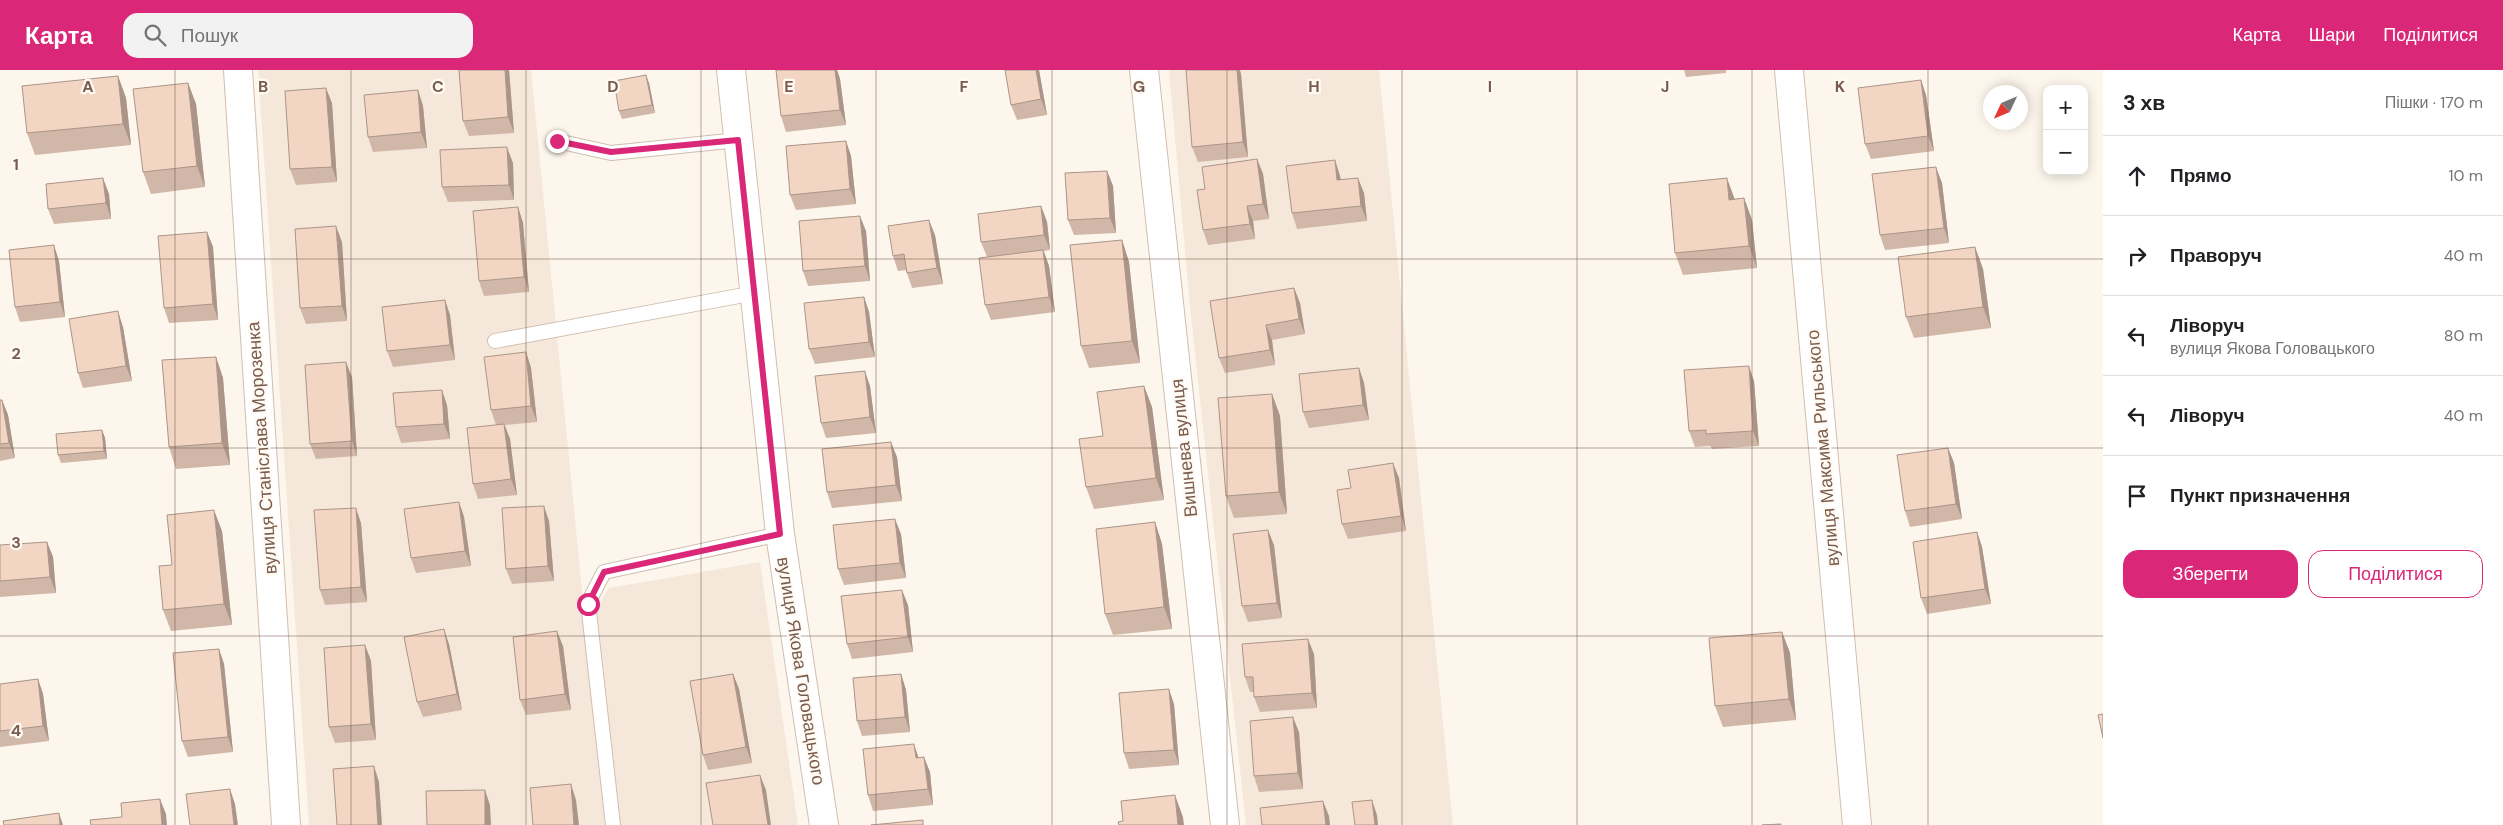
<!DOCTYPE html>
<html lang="uk">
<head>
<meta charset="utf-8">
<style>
  body { margin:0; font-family:"DM Sans",sans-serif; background:#f2f2f2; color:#202124 }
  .controls { position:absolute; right:15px; top:15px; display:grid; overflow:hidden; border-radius:10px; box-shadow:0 2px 12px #0003 }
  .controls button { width:45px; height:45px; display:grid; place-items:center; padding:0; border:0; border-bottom:1px solid #e0e0e0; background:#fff; color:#202124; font:25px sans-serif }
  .compass { position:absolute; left:1983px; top:15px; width:45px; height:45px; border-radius:50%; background:#fff; box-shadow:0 2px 12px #0003; rotate:226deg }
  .stop { position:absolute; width:15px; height:15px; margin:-11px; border:4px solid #db2777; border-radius:50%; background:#fff }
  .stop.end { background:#db2777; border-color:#fff; box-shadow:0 1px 5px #0008 }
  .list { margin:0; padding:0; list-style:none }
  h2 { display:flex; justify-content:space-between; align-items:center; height:65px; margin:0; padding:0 20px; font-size:21px }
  h2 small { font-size:16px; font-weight:400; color:#757577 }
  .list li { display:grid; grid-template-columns:32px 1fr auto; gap:15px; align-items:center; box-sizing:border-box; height:80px; padding:0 20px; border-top:1px solid #e0e0e0 }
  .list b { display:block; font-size:19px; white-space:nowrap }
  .list p { margin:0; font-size:16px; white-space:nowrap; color:#757577 }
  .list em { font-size:16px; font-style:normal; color:#757577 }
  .actions { display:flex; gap:10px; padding:15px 20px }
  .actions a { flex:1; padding:11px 0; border:1px solid #db2777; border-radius:15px; text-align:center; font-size:18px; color:#db2777 }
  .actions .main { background:#db2777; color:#fff }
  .icon { flex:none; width:28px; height:28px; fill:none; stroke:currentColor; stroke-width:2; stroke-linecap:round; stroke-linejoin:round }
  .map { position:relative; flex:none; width:2103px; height:755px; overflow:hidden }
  header { display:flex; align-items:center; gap:30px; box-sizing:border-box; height:70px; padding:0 25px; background:#db2777; color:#fff }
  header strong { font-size:24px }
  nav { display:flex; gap:28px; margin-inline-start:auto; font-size:18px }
  .search { width:350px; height:45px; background:#f2f2f2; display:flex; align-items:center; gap:12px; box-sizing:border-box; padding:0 18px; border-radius:15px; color:#757577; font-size:19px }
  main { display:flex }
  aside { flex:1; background:#fff }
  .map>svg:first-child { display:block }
  .residential { fill:#f5e8da }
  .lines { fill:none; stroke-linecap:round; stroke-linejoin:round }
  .lane-casing { stroke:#d1beb0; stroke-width:16 }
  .street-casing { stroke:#d1beb0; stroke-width:30 }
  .lane { stroke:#fff; stroke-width:14 }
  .street { stroke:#fff; stroke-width:28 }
  .wall { fill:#d1b7a8 }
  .shaded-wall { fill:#aa9588 }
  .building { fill:#f3d5c3; stroke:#aa9588 }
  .route { stroke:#db2777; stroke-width:6 }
  .grid { fill:none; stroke:#7a5c4d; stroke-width:1; stroke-opacity:0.55 }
  .labels { text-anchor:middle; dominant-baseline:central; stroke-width:4.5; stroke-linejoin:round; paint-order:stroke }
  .street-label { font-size:18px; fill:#7a5c4d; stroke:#fffaf3 }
  .grid-label { font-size:16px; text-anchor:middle; font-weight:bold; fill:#7a5c4d; stroke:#fffaf3; stroke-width:4.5; stroke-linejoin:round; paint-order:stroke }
</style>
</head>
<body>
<header>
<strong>Карта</strong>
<div class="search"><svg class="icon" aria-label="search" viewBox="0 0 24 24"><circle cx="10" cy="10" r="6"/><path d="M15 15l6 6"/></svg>Пошук</div>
<nav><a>Карта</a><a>Шари</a><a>Поділитися</a></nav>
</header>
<main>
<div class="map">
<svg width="2103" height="755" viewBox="0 0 2103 755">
  <rect width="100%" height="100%" fill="#fdf6ec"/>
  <path class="residential" d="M258,0H531L605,755H309Z
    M1169,0H1379L1453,755H1246L1190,237Z
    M760,492L798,755H620L597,538L609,518Z"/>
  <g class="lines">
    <defs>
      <path id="lane" d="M557,71L611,83L738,70
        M495,271L755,223
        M613,755L588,533L604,502L780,464"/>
      <path id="street" d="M238,0L286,755
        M731,0L780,464L824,755
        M1144,0L1225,755
        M1789,0L1857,755"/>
    </defs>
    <use href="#lane" class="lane-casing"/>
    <use href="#street" class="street-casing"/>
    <use href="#lane" class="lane"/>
    <use href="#street" class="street"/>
  </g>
  <path class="wall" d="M459,0H509L514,63L469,66L463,51Z
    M776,0H837L840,9L846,55L786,62L781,46Z
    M1039,0L1047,45L1017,50L1011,35Z
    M1684,0H1726V3L1686,7Z
    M1241,4L1248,87L1198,92L1192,77Z
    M118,6L126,28L131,75L35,85L27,63Z
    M1921,10L1926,25L1934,81L1871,89L1865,74Z
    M188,13L196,34L205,117L151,124L143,102Z
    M649,13L655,43L622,49L619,41Z
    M418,20L423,36L427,78L373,82L368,67Z
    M332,33L337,112L296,115L290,99Z
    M846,71L851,86L856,134L796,140L790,125Z
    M1257,89L1263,104L1269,149L1253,151L1255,169L1208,175L1203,160L1205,119Z
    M1335,90L1340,106L1341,110L1364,123L1367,151L1297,159L1292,143Z
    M513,93L514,130L448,132L442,117Z
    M1107,101L1113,116L1116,163L1074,165L1068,150Z
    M1942,113L1949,173L1885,180L1880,165Z
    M109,124L111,149L54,154L48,139Z
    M1744,128L1752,150L1757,198L1683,205L1675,183L1734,129Z
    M1041,136L1047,152L1050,180L1044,181L1049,196L1055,242L991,250L985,235L987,187L981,172Z
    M518,137L523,153L529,222L484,226L479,211Z
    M866,161L870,211L808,216L803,201Z
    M207,162L213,177L218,250L169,253L164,238Z
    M935,165L943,214L912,218L906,200L898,201L893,186Z
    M1122,170L1129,192L1140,293L1089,298L1081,276Z
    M342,172L347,251L306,254L300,238Z
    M1975,177L1983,199L1991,258L1914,268L1906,247Z
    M59,191L65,247L20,252L15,237Z
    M1294,218L1300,233L1305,264L1272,270L1275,295L1225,303L1219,288Z
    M864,227L869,242L875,287L815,294L809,279Z
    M445,230L450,245L455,290L393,297L387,281Z
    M123,257L132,311L83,318L78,303Z
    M526,282L531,298L537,352L505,355L510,369L517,425L478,429L473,414L496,355L491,340Z
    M216,287L223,308L230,395L176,399L169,377Z
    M1359,298L1364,313L1369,350L1309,358L1303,342Z
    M352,307L357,386L316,389L310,374Z
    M1754,311L1759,376L1712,379L1710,376L1695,377L1689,361Z
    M870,316L876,363L826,368L821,353Z
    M1144,316L1152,337L1164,430L1094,439L1086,417Z
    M1272,324L1280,346L1287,444L1234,448L1226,426Z
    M0,330H2L8,345L15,388L0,391Z
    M447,335L450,369L401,373L396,357Z
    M102,360L105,368L107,389L61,393L58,385Z
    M1948,378L1954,393L1962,449L1910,457L1905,441Z
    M897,387L902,431L832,438L827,422Z
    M1399,408L1406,461L1348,469L1342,454L1351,418Z
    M459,432L464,447L471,496L416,503L411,488Z
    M549,451L554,511L512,514L506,499Z
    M1155,452L1162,474L1172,559L1113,565L1105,544Z
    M361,453L367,532L325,535L320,520Z
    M222,461L232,555L171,561L163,540L172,495Z
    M1977,462L1982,477L1991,534L1927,544L1921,528Z
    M901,464L906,508L844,515L838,499Z
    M47,472L53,487L56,523L0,527V475Z
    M1274,475L1282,548L1248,552L1242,536Z
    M908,535L913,582L852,589L847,574Z
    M1782,562L1790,583L1796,650L1723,657L1715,636Z
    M449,574L462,640L423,647L417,632Z
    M365,575L371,591L376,670L335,673L329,657Z
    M563,576L571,640L526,645L520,630Z
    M219,579L224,594L233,682L188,687L182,671Z
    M1314,584L1317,638L1260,642L1254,627V622H1250L1245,607Z
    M733,604L739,619L752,693L708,700L703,685Z
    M901,604L906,620L910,662L862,666L857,651Z
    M38,609L43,624L49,671L0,677V614Z
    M1174,634L1179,695L1129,699L1124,683Z
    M1299,662L1303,719L1259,722L1254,706Z
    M919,687L930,702L933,735L873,741L868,725Z"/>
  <path class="shaded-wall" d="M505,0H509L514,63L508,47Z
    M835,0H837L840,9L846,55L840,40Z
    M1036,0H1039L1047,45L1041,29Z
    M1237,0H1240L1241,4L1248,87L1243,72Z
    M646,5L649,13L655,43L652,35Z
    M118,6L126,28L131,75L123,54Z
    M1921,10L1926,25L1934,81L1928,66Z
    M188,13L196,34L205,117L197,96Z
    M326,18L332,33L337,112L332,97Z
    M418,20L423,36L427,78L421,62Z
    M846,71L851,86L856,134L850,119Z
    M507,77L513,93L514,130L509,115Z
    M1257,89L1263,104L1269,149L1263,134Z
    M1335,90L1340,106L1343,126L1337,110Z
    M1936,97L1942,113L1949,173L1944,158Z
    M1107,101L1113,116L1116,163L1110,148Z
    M103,108L109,124L111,149L106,133Z
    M1358,108L1364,123L1367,151L1361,136Z
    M1727,108L1735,130H1729Z
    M1744,128L1752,150L1757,198L1749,176Z
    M1041,136L1047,152L1050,180L1044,165Z
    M1247,136L1253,151L1255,169L1250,154Z
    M518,137L523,153L529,222L524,207Z
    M860,146L866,161L870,211L865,196Z
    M929,150L935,165L943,214L937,198Z
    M336,156L342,172L347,251L342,236Z
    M207,162L213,177L218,250L213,234Z
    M1122,170L1129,192L1140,293L1132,271Z
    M54,175L59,191L65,247L60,232Z
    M1975,177L1983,199L1991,258L1983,237Z
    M1043,180L1049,196L1055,242L1049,227Z
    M1294,218L1300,233L1305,264L1299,249Z
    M864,227L869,242L875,287L869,272Z
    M445,230L450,245L455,290L450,275Z
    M118,241L123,257L132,311L126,296Z
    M1266,255L1272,270L1275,295L1270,280Z
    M526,282L531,298L537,352L531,336Z
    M216,287L223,308L230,395L222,373Z
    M346,292L352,307L357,386L352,371Z
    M1749,296L1754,311L1759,376L1753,361Z
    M1359,298L1364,313L1369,350L1363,335Z
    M865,301L870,316L876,363L870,347Z
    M1144,316L1152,337L1164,430L1156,408Z
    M442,320L447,335L450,369L444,354Z
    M1272,324L1280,346L1287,444L1279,422Z
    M2,330L8,345L15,388L9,373Z
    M504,354L510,369L517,425L511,409Z
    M102,360L105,368L107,389L104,381Z
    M891,372L897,387L902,431L896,415Z
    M1948,378L1954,393L1962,449L1956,434Z
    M1393,393L1399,408L1406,461L1401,446Z
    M459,432L464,447L471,496L465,481Z
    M544,436L549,451L554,511L548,496Z
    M356,438L361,453L367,532L361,517Z
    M214,440L222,461L232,555L224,534Z
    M895,449L901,464L906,508L900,493Z
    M1155,452L1162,474L1172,559L1164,537Z
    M1268,460L1274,475L1282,548L1277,533Z
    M1977,462L1982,477L1991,534L1985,519Z
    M47,472L53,487L56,523L50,507Z
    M902,520L908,535L913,582L908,567Z
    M444,559L449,574L462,640L457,624Z
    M557,561L563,576L571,640L565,624Z
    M1782,562L1790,583L1796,650L1789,629Z
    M1308,569L1314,584L1317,638L1312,623Z
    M365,575L371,591L376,670L371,654Z
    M219,579L224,594L233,682L228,667Z
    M733,604L739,619L752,693L746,677Z
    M901,604L906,620L910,662L905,647Z
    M38,609L43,624L49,671L43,656Z
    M1169,619L1174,634L1179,695L1174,680Z
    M1293,647L1299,662L1303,719L1298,703Z
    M914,674L919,689L916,688Z
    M924,687L930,702L933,735L928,719Z
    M374,696L379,712L382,755H378Z
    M760,705L766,720L771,755H768Z
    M571,714L576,730L579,755H574Z
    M230,719L235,734L238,755H234Z
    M485,720L490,735L491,755H485Z
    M1175,725L1183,747L1184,755H1178Z
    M160,729L166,744L167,755H162Z
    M1372,730L1377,745L1378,755H1375Z
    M1323,731L1329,746L1330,755H1326Z
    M59,743L63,755H60Z"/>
  <path class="building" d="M459,0H505L508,47L463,51Z
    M776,0H835L840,40L781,46Z
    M1005,0H1036L1041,29L1011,35Z
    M1186,0H1237L1243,72L1192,77Z
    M646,5L652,35L619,41L614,11Z
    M118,6L123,54L27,63L22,16Z
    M1921,10L1928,66L1865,74L1858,18Z
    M188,13L197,96L143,102L133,19Z
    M326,18L332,97L290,99L285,21Z
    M418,20L421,62L368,67L364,25Z
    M846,71L850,119L790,125L786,76Z
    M507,77L509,115L442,117L440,80Z
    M1257,89L1263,134L1247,136L1250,154L1203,160L1197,120L1205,119L1202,97Z
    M1335,90L1337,110L1358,108L1361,136L1292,143L1286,96Z
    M1936,97L1944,158L1880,165L1872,104Z
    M1107,101L1110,148L1068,150L1065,103Z
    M103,108L106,133L48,139L46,114Z
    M1727,108L1729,130L1744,128L1749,176L1675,183L1669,114Z
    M1041,136L1044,165L981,172L978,144Z
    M518,137L524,207L479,211L473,141Z
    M860,146L865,196L803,201L799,151Z
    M929,150L937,198L907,203L904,184L893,186L888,156Z
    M336,156L342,236L300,238L295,159Z
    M207,162L213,234L164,238L158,166Z
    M1122,170L1132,271L1081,276L1070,175Z
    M54,175L60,232L15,237L9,180Z
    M1975,177L1983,237L1906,247L1898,187Z
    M1043,180L1049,227L985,235L979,188Z
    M1294,218L1299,249L1266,255L1270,280L1219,288L1210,231Z
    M864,227L869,272L809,279L804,233Z
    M445,230L450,275L387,281L382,237Z
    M118,241L126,296L78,303L69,249Z
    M526,282L531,336L491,340L484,287Z
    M216,287L222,373L169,377L162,290Z
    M346,292L352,371L310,374L305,295Z
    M1749,296L1753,361L1706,364V360L1689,361L1684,300Z
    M1359,298L1363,335L1303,342L1299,304Z
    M865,301L870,347L821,353L815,306Z
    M1144,316L1156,408L1086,417L1079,369L1103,366L1097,322Z
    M442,320L444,354L396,357L393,323Z
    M1272,324L1279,422L1226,426L1218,328Z
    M0,330H2L9,373L0,374Z
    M504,354L511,409L473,414L467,358Z
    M102,360L104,381L58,385L56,364Z
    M891,372L896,415L827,422L822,379Z
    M1948,378L1956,434L1905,441L1897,385Z
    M1393,393L1401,446L1342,454L1337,420L1351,418L1348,400Z
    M459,432L465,481L411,488L404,439Z
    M544,436L548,496L506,499L502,438Z
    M356,438L361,517L320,520L314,440Z
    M214,440L224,534L163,540L159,496L172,495L167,445Z
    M895,449L900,493L838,499L833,455Z
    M1155,452L1164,537L1105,544L1096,459Z
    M1268,460L1277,533L1242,536L1233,464Z
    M1977,462L1985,519L1921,528L1913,472Z
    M47,472L50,507L0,511V475Z
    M902,520L908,567L847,574L841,526Z
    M444,559L457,624L417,632L404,567Z
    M557,561L565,624L520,630L513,567Z
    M1782,562L1789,629L1715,636L1709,568Z
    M1308,569L1312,623L1254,627L1253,607H1245L1242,574Z
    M365,575L371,654L329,657L324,578Z
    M219,579L228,667L182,671L173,583Z
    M733,604L746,677L703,685L690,611Z
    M901,604L905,647L857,651L853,608Z
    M38,609L43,656L0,661V614Z
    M1169,619L1174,680L1124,683L1119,623Z
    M2103,644V668L2098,645Z
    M1293,647L1298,703L1254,706L1250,651Z
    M914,674L916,688L924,687L928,719L868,725L863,679Z
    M374,696L378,755H337L333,699Z
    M760,705L768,755H713L706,713Z
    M571,714L574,755H533L530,718Z
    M230,719L234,755H190L186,724Z
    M485,720V755H427L426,721Z
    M1175,725L1178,755H1119L1118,752L1123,751L1121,731Z
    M160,729L162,755H91L90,750L122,747L121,733Z
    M1372,730L1375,755H1355L1352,732Z
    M1323,731L1326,755H1262L1260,738Z
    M59,743L60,755H4L3,751Z
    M923,750V755H871Z
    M1781,754V755H1762Z"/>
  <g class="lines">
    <path class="route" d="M557,71L611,82L738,70L780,464L604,502L588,534"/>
  </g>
  <path class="grid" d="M175,0V755M351,0V755M526,0V755M701,0V755M876,0V755M1052,0V755M1227,0V755M1402,0V755M1577,0V755M1752,0V755M1928,0V755M0,189H2103M0,378H2103M0,566H2103"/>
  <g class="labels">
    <g class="street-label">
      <text transform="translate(262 378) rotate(-94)">вулиця Станіслава Морозенка</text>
      <text transform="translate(1184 378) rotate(-96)">Вишнева вулиця</text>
      <text transform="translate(1823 378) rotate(-95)">вулиця Максима Рильського</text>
      <text transform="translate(801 601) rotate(81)">вулиця Якова Головацького</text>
    </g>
  </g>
  <g class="grid-label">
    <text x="88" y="22">A</text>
    <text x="263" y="22">B</text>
    <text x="438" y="22">C</text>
    <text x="613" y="22">D</text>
    <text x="789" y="22">E</text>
    <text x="964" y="22">F</text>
    <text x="1139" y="22">G</text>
    <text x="1314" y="22">H</text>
    <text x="1490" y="22">I</text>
    <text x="1665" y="22">J</text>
    <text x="1840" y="22">K</text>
    <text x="16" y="100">1</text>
    <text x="16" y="289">2</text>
    <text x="16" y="478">3</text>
    <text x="16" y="666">4</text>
  </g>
</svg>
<div class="controls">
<button>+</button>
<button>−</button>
</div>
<svg class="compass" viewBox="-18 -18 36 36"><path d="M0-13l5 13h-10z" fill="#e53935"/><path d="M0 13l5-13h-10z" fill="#757577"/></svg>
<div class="stop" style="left:588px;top:534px"></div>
<div class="stop end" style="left:557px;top:71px"></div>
</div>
<aside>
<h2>3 хв<small>Пішки · 170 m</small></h2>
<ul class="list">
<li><svg class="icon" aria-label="ahead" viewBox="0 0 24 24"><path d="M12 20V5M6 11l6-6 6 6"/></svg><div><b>Прямо</b></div><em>10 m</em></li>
<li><svg class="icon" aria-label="right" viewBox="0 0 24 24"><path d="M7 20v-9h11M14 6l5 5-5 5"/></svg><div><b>Праворуч</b></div><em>40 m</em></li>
<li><svg class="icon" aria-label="left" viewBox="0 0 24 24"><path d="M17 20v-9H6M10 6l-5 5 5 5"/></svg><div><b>Ліворуч</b><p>вулиця Якова Головацького</p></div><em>80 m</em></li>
<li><svg class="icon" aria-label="left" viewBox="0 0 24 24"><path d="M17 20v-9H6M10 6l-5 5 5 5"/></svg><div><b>Ліворуч</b></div><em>40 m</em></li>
<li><svg class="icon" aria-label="arrive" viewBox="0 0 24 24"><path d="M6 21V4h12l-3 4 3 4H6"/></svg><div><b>Пункт призначення</b></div></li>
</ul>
<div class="actions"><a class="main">Зберегти</a><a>Поділитися</a></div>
</aside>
</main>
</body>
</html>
